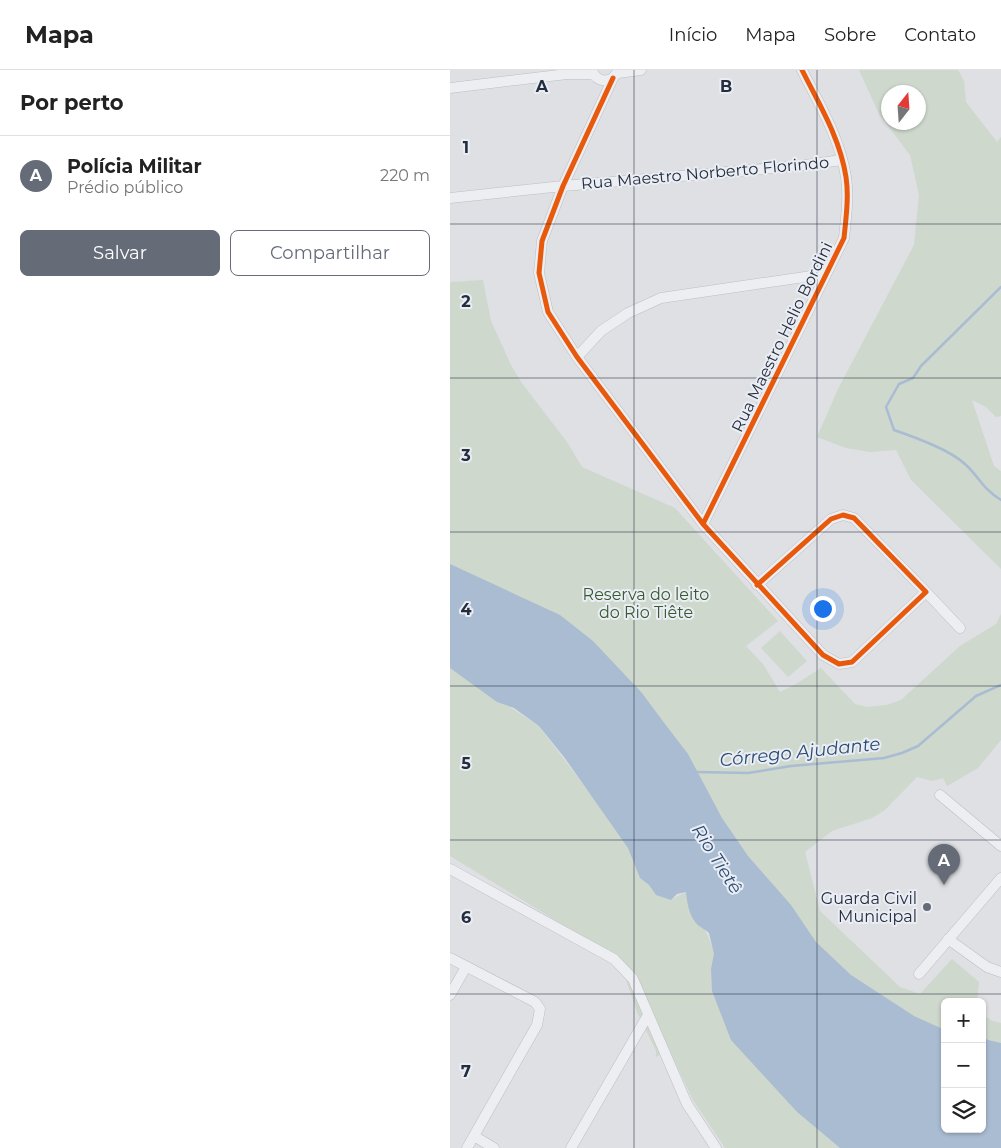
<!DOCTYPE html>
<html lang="pt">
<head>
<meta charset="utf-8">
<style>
  body { margin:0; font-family:Montserrat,sans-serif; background:#f6f6f6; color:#222 }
  .controls { position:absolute; right:15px; bottom:15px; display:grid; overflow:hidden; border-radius:8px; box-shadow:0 1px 4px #0004 }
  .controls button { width:45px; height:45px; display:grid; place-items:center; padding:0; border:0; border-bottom:1px solid #e0e0e0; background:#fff; color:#222; font:25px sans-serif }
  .compass { position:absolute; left:431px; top:15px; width:45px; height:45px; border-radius:50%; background:#fff; box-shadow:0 1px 4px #0004; rotate:17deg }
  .you { position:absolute; left:372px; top:538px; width:18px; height:18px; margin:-12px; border:4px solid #fff; border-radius:50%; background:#1a73e8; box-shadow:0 0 0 8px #1a73e833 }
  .badge { display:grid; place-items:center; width:32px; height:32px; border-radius:50%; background:#656c78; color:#fff; font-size:16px; font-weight:700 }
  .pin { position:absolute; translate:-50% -41px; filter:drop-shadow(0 1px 2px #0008) }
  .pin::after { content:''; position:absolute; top:26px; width:18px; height:15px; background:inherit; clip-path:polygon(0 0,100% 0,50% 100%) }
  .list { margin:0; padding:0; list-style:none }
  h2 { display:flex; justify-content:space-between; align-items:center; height:65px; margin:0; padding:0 20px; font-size:21px }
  h2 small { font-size:16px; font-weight:400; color:#767676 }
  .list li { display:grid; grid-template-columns:32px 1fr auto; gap:15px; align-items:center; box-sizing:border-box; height:80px; padding:0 20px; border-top:1px solid #e0e0e0 }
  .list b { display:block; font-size:19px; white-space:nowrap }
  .list p { margin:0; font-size:16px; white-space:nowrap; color:#767676 }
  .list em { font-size:16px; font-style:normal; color:#767676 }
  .actions { display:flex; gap:10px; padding:15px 20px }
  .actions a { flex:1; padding:11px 0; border:1px solid #656c78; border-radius:8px; text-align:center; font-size:18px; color:#656c78 }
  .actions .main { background:#656c78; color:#fff }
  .icon { flex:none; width:28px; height:28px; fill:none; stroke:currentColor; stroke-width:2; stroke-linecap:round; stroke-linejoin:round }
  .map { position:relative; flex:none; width:551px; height:1078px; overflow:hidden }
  header { display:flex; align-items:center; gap:30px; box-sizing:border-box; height:70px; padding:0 25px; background:#fff; border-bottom:1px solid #e0e0e0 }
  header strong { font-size:24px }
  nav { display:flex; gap:28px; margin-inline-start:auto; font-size:18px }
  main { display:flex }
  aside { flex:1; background:#fff }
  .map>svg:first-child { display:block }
  .green { fill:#ced8cd; fill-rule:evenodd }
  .water { fill:#a9bcd2 }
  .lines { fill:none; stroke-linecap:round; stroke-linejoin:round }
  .stream { stroke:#a9bcd2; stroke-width:2.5 }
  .street-casing { stroke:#bcbec2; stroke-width:11 }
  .street { stroke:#edeef1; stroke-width:10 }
  .cycleway-casing { stroke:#eaeef4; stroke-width:8 }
  .cycleway { stroke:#e8590c; stroke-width:5 }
  .grid { fill:none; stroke:#242d3e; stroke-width:1; stroke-opacity:0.55 }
  .poi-dot { fill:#656c78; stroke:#eaeef4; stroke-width:2 }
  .labels { text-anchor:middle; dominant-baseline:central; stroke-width:4; stroke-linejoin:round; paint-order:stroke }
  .street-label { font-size:16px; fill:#242d3e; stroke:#eaeef4 }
  .park-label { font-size:16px; fill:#375a30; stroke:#eaeef4 }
  .poi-label { font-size:16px; fill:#242d3e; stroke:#eaeef4; text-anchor:end }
  .water-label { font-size:18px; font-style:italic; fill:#2b4a74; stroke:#eaeef4 }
  .grid-label { font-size:16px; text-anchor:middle; font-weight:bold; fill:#242d3e; stroke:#eaeef4; stroke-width:4; stroke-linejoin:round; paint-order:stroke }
</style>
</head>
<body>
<header>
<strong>Mapa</strong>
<nav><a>Início</a><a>Mapa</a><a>Sobre</a><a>Contato</a></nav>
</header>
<main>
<aside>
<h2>Por perto<small></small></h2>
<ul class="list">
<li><span class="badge">A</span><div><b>Polícia Militar</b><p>Prédio público</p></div><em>220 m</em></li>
</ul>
<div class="actions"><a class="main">Salvar</a><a>Compartilhar</a></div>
</aside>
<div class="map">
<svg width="551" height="1078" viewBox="0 0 551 1078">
  <rect width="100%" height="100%" fill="#dee0e4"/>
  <path class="green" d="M409,0H508L514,11L516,32L547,72L551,67V346L546,347L536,337L522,330L544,396L551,401V499L461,410L446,380L420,382L396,378L367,367L388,319L464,175L469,125L460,85L429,44ZM468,22V52H438V22Z
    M33,210L41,251L61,295L71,312L117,372L132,397L225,438L328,551L296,576L313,594L330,622L346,614L371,598L405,634L417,637L436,635L451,630L510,576L546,554L551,544V670L528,698L497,716L493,708L482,711L467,707L435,740L422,748L382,761L355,782L370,841L450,917L470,924L502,889L529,912L527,932H495V985L453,972L0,506V212Z
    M330,561L357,591L338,607L311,578Z
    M0,598L89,656L220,830L236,822L255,859L311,1000L347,1042L390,1078H275L243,1030L219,979L206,987V981L187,942L173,901L156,881L0,786Z
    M532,945L543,951L551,953V987H532Z"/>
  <path class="water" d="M0,494L110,545L143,571L192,623L215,654L238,684L272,748L298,786L341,835L366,872L401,905L464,946L495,960V1059H532V966L538,970L551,973V1078H390L347,1042L281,970L262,921L261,899L264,884L259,863C255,859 249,857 246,853C239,845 237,832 236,822L227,824L221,830L206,825L199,815L190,808L178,778L114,687L89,656L64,638L47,632L0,598Z"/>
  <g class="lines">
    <path class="stream" d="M551,217L471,296L463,308L449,314L436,337L444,360C464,367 501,380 516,395C530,408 532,418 551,430
      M246,702L298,703L341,696L434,688L452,683L468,676L526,626L551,615"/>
    <defs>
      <path id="street" d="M142,0C145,10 154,13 163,8L169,0
        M168,3L191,0
        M163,8L113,116L92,171L89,203L98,242L127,287L253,454L373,585L389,594L402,592L476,522L404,448L393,445L381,449L307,515
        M0,18L117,4H143
        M0,128L113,116L348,96L392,90
        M127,287L151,261L178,243L211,228L375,204
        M253,454L394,168C396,148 399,127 396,107C390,68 369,34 352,0
        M476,522L510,558
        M490,725L551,776
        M0,799L164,889L183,909L237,1034L266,1078
        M498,869L537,897L551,902
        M0,888L85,932L90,939L87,955L17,1078
        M469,904L551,808
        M0,925L16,897
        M24,1066L44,1078
        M121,1078L198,945"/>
    </defs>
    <use href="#street" class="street-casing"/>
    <use href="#street" class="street"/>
    <defs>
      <path id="cycleway" d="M163,8L113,116L92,171L89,203L98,242L127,287L253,454L373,585L389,594L402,592L476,522L404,448L393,445L381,449L307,515
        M253,454L394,168C396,148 399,127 396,107C390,68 369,34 352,0"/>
    </defs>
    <use href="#cycleway" class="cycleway-casing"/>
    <use href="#cycleway" class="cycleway"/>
  </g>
  <path class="grid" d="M184,0V1078M367,0V1078M0,154H551M0,308H551M0,462H551M0,616H551M0,770H551M0,924H551"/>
  <circle class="poi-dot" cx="477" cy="837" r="5"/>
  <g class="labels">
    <g class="street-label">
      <text transform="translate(255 103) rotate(-5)">Rua Maestro Norberto Florindo</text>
      <text transform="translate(332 267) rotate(-64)">Rua Maestro Helio Bordini</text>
    </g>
    <g class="park-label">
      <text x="196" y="524">Reserva do leito<tspan x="196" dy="18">do Rio Tiête</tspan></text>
    </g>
    <g class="poi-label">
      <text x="467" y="828">Guarda Civil<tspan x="467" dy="18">Municipal</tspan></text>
    </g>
    <g class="water-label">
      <text transform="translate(350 682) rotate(-6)">Córrego Ajudante</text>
      <text transform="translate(267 789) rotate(58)">Rio Tietê</text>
    </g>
  </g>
  <g class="grid-label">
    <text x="92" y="22">A</text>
    <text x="276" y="22">B</text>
    <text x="16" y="83">1</text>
    <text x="16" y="237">2</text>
    <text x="16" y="391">3</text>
    <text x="16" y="545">4</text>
    <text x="16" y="699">5</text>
    <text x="16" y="853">6</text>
    <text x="16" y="1007">7</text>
  </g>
</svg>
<div class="controls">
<button>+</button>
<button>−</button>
<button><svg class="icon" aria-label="layers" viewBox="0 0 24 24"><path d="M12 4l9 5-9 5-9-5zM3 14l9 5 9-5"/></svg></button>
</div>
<svg class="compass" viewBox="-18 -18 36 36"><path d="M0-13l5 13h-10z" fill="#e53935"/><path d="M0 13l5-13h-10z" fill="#767676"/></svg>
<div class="you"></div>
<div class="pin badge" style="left:494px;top:815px">A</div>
</div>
</main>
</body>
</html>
